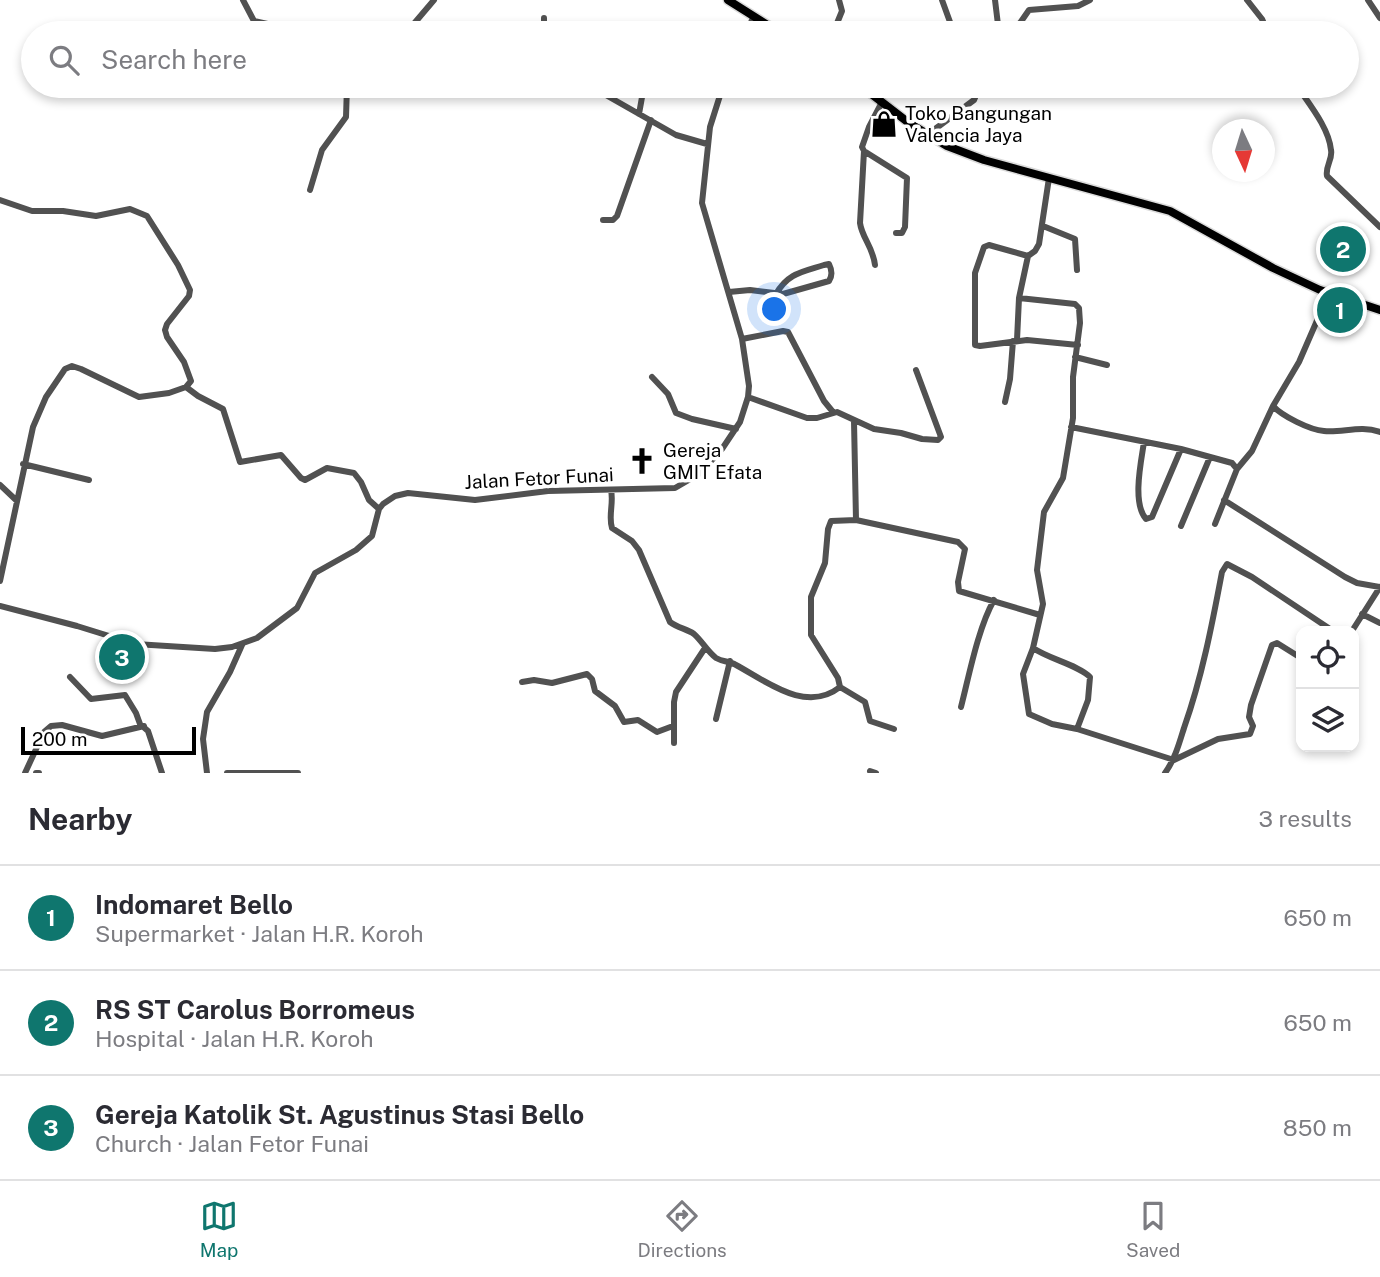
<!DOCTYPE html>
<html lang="en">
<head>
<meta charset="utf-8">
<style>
  body { margin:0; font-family:"Public Sans",sans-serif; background:#f2f2f3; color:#2b2b33 }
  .controls { position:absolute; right:21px; bottom:21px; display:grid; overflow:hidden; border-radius:14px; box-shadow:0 4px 10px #0003 }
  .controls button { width:63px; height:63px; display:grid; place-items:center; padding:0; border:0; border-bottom:2px solid #e1e1e2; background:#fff; color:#2b2b33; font:35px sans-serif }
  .compass { position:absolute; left:1212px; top:119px; width:63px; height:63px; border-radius:50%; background:#fff; box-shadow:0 4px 10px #0003; rotate:176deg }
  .scale { position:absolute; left:21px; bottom:18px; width:175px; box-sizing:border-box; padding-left:7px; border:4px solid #000; border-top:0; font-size:19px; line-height:24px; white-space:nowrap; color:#000; -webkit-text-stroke:5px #fff; paint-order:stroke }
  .you { position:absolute; left:775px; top:310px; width:24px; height:24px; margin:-18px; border:5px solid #fff; border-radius:50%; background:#1a73e8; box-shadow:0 0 0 10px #1a73e833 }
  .badge { display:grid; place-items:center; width:46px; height:46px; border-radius:50%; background:#0f766e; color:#fff; font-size:23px; font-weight:700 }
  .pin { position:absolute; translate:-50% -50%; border:4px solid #fff; box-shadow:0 2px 7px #0006 }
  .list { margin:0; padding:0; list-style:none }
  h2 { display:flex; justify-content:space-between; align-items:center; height:91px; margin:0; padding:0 28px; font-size:30px }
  h2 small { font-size:23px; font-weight:400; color:#7c7c81 }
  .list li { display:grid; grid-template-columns:46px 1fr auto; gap:21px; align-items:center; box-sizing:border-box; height:105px; padding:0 28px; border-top:2px solid #e1e1e2 }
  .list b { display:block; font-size:26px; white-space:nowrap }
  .list p { margin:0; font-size:23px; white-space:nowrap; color:#7c7c81 }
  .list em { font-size:23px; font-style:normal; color:#7c7c81 }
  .icon { flex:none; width:38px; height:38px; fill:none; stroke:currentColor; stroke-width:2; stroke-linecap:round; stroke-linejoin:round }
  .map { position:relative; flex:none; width:1380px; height:773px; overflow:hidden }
  .search { position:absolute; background:#fff; box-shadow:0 4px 10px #0003; left:21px; right:21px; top:21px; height:77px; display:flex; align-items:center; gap:18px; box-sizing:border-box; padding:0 24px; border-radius:38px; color:#7c7c81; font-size:26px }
  .sheet { height:406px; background:#fff }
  nav { display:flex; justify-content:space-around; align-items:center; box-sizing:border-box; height:98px; border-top:2px solid #e1e1e2; background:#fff; font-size:19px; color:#7c7c81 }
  nav a { display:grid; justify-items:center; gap:4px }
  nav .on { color:#0f766e }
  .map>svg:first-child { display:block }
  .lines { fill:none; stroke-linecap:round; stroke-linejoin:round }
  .major-casing { stroke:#dbdbdb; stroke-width:11 }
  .minor { stroke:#515151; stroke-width:6 }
  .major { stroke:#000; stroke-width:8 }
  .labels { text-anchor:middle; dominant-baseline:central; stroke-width:7; stroke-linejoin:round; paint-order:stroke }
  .poi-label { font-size:19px; fill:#000; stroke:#fff; text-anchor:start }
  .street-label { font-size:19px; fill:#000; stroke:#fff }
</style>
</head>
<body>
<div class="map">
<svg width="1380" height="773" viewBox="0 0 1380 773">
  <rect width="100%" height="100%" fill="#fff"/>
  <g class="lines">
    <defs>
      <path id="major" d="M728,0L780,33
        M861,86L909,123L947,146L984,160L1170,211L1273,268L1320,290L1380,310"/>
    </defs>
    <use href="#major" class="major-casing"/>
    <path class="minor" d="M243,0L254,21L308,33
      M942,0L954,33
      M995,0L999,33
      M1247,0L1262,19L1268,33
      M1368,0L1380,18
      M406,33L434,0
      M544,33V18
      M746,33L753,18
      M833,33L842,11L839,0
      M1001,33L1020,23L1029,10L1078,6L1090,0
      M590,86L676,135L707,144
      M1297,86C1309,104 1329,128 1331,150C1333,159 1325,166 1327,176L1380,227
      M457,89L458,86
      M882,102L869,127L862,147L864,151L907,178L905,227L902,233H896
      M639,114L644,86
      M927,135L974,100L977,93L974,86
      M864,151L860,223C862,238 873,247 875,265
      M310,190L322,150L346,117L347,86
      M0,200L32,211H63L96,216L130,209L147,216L178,265L190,290L189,296L167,324L165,330L167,337L184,362L191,381L186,387L169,393L139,397L81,369L72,366L65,369L46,397L33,427L0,581
      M603,220H613L617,216L651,120
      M1043,226L1075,239L1077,270
      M1028,256L1035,251L1039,244L1049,178
      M729,292L750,290L783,294L829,281C833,275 832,270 829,264L824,265C802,272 788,273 776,294
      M1329,293L1299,362L1273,406C1282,416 1310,430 1324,431C1342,433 1361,425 1380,432
      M742,339L783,331L788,332L824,401L833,412
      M1017,340L1019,298
      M1078,345L1027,340L980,346L975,345V273L984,247L989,245L1028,256L1019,298L1075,304L1079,308L1080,323L1073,377V418L1063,478L1044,512L1037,570L1043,604L1033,648L1023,674L1029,714L1052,724L1077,729L1174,760L1218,739L1250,734L1253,726L1249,717L1251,705L1272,645L1277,643L1301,658
      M1075,357L1107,365
      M652,377L668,394L676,413L692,419L736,429
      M186,387L198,396L223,409L240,462L281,455L301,478L305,480L327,468L354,473L361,482L369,500L379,509
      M748,397L807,418H817L837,412L874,429L901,433L922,439L938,440L941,437L916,370
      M1005,402L1010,379L1013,341
      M854,421L856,520
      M1071,427L1181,449L1232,463L1237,469L1215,524
      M1144,442C1141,462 1132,503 1146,519L1152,517L1181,449
      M23,464L89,480
      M1237,469L1252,451L1273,406
      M0,485L17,501
      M611,490C614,503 608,516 612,528L632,541L639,550L670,622C678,628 687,629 694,634C702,641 707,651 716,658C723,662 730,661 736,665C766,681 806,714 840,687L838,678L811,635V597L825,563L828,529L831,521L856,520L958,542L965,549L958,582L959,591L1040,615
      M1224,500L1345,577L1357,583L1380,587
      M1181,526L1210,457
      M0,606L77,626L135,644L215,649L232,647L257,638L297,608L315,573L356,550L372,536L379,509L383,504L395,496L408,493L475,500L548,491L675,488L699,474L722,449L740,422L748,397L749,386L742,339L702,203L710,127L723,86
      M1362,614L1380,623
      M1352,631L1380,587
      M1033,648C1049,659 1078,665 1090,677L1088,700L1077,729
      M70,677L91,699L125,695L136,713L140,724L148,731L162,773
      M522,682L534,680L552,683L587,674L592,679L595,691L615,706L624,722L638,720L657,732L673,726
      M840,687L865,702L870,721L894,729
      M961,707C969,676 978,628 994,600
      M716,719L730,661
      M674,743V702L676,692L705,648
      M870,771L876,773
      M25,773L44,732L51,726L62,725L102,736L144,726
      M36,773H39
      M207,773L203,739L207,712L230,672L242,645
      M227,773H298
      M1165,773C1175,759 1179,744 1184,728C1202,677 1212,625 1222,572L1227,564L1252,577L1333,631"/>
    <use href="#major" class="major"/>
  </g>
  <defs>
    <symbol id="shop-bare" viewBox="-9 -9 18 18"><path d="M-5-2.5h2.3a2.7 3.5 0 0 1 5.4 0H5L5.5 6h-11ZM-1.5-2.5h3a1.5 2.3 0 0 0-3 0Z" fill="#000" stroke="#fff" stroke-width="2.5" paint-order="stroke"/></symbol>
    <symbol id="church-bare" viewBox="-9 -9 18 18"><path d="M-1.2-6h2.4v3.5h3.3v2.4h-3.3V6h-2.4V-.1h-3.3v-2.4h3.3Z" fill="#000" stroke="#fff" stroke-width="2.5" paint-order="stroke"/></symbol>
  </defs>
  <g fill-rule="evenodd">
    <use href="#shop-bare" x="865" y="105" width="38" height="38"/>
    <use href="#church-bare" x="623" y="442" width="38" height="38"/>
  </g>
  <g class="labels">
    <g class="poi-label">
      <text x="905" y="113">Toko Bangungan<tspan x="905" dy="22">Valencia Jaya</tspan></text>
      <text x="663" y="450">Gereja<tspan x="663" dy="22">GMIT Efata</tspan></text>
    </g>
    <g class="street-label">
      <text transform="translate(539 478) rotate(-3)">Jalan Fetor Funai</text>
    </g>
  </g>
</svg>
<div class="controls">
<button><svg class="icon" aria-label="locate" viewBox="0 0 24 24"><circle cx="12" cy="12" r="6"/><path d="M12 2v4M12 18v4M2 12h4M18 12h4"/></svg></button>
<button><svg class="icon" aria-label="layers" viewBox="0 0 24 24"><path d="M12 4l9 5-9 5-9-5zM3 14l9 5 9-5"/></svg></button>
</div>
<svg class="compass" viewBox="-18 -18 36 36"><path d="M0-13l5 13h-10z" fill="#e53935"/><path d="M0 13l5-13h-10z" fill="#7c7c81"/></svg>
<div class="scale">200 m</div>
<div class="you"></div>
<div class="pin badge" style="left:1340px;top:310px">1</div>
<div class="pin badge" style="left:1343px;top:249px">2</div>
<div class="pin badge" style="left:122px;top:657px">3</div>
<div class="search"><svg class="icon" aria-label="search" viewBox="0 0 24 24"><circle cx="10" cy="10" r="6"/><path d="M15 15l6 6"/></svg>Search here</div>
</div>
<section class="sheet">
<h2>Nearby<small>3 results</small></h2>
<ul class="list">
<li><span class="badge">1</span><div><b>Indomaret Bello</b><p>Supermarket · Jalan H.R. Koroh</p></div><em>650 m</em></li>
<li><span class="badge">2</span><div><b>RS ST Carolus Borromeus</b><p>Hospital · Jalan H.R. Koroh</p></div><em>650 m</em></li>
<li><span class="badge">3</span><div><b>Gereja Katolik St. Agustinus Stasi Bello</b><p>Church · Jalan Fetor Funai</p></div><em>850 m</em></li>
</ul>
</section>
<nav>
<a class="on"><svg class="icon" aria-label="map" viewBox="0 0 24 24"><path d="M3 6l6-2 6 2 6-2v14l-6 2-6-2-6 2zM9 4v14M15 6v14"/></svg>Map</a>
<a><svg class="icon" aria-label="directions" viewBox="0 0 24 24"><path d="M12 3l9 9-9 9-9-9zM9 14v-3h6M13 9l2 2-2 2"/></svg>Directions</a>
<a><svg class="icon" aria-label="saved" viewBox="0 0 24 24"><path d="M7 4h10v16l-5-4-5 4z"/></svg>Saved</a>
</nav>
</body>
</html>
